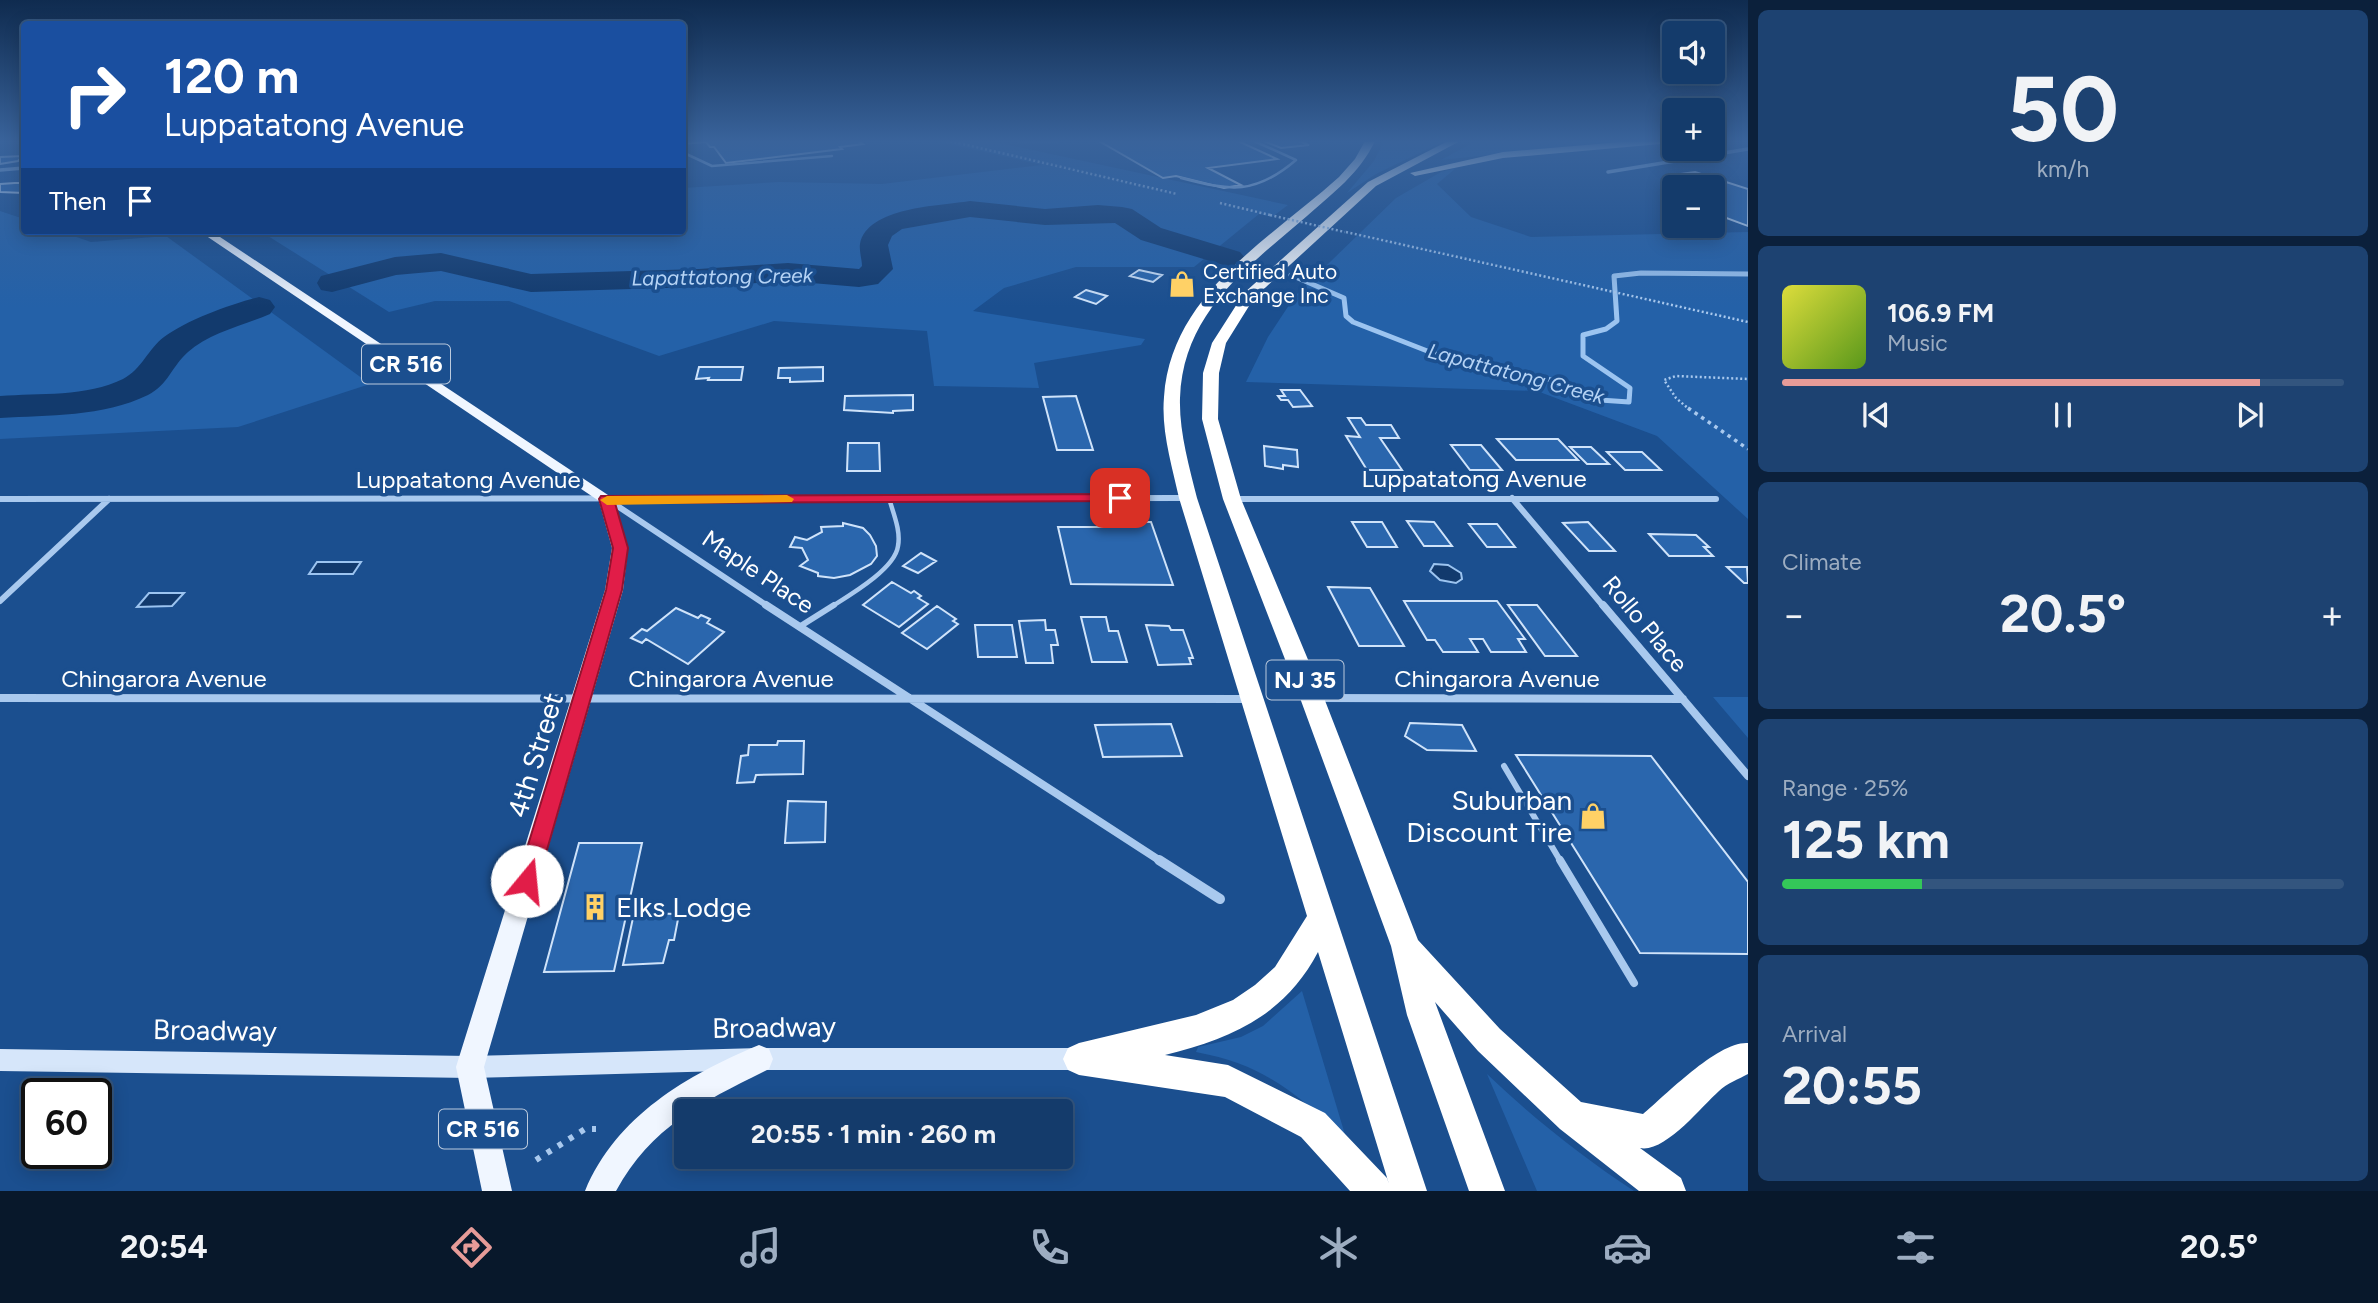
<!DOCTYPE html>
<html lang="en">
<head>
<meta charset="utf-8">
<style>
	body { margin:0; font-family:Figtree,sans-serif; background:#1d4271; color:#f1f3f6; height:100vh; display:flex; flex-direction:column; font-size:26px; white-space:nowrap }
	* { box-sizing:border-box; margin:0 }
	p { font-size:23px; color:#9dadc1 }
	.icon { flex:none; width:38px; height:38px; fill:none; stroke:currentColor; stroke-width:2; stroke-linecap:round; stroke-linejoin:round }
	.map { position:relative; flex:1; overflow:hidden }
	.drawer { display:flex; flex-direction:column; gap:10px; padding:10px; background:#0b203b; width:630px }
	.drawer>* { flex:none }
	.hud { position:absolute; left:21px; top:21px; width:665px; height:214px; border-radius:7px; box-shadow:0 4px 18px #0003,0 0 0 2px #33557e; background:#1a4fa0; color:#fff; overflow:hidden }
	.tools { position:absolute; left:1662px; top:21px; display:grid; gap:14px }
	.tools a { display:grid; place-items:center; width:63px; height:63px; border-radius:7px; background:#143b6b; box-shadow:0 4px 18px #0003,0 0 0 2px #33557e; font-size:35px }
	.speed { position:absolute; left:21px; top:1078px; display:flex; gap:14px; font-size:35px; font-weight:700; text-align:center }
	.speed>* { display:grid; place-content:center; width:91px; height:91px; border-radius:50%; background:#143b6b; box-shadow:0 4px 18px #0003,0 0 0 2px #33557e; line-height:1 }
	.speed .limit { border:4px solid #111; border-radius:10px; background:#fff; color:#111 }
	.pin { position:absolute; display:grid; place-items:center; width:60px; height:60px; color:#fff; margin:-30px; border-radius:14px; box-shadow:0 4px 10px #0006 }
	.me { position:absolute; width:77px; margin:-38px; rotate:17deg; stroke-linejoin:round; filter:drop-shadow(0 0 5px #0008) }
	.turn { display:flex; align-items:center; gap:24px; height:147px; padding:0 28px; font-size:32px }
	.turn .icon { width:91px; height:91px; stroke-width:2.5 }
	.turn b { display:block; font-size:49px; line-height:60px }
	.then { display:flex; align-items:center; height:66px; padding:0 28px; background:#0003; gap:14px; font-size:26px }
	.big { font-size:52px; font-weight:700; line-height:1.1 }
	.drawer .widget { flex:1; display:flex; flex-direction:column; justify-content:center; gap:10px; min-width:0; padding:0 24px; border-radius:10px; background:#1d4271 }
	.drawer .dial { align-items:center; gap:0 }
	.dial b { font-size:91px; line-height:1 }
	.song { display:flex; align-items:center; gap:21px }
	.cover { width:84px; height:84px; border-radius:10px; background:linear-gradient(135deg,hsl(60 70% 55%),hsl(90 70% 35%)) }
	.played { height:7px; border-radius:4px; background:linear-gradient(90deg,#e69b98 85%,#33557e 85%) }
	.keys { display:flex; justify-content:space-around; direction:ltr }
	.heat { display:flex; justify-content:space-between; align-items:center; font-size:38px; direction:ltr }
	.charge { height:10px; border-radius:5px; background:linear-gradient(90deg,#34c759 25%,#33557e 0) }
	.trip { position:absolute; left:674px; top:1099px; width:399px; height:70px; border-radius:7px; background:#143b6b; box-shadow:0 4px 18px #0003,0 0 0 2px #33557e; font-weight:700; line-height:70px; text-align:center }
	.tab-bar { display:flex; height:112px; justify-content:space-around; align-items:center; background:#08182b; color:#9dadc1 }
	.tab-bar .icon { width:49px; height:49px }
	.tab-bar .on { color:#e69b98 }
	.tab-bar b { font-size:32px; color:#f1f3f6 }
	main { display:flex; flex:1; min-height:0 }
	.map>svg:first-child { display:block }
	.green { fill:#2461a8 }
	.water { fill:#123a6d; stroke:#9cc4f0; stroke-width:2 }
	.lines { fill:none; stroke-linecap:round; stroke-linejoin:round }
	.stream { stroke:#9cc4f0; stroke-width:5 }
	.river { fill:#123a6d; fill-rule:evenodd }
	.building { fill:#2a66ad; stroke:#cfe3fa; stroke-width:2 }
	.path-far2 { stroke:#a9c9ee; stroke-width:2.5; stroke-dasharray:2 2.5; stroke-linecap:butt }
	.path-far1 { stroke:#a9c9ee; stroke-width:3.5; stroke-dasharray:3.5 4.5; stroke-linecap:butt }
	.path { stroke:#a9c9ee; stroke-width:6; stroke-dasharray:5 8; stroke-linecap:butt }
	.lane-far3 { stroke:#a9c9ee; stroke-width:2.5 }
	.lane-far2 { stroke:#a9c9ee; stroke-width:4.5 }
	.lane-far1 { stroke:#a9c9ee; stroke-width:6 }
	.lane { stroke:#a9c9ee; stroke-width:8 }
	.street-far3 { stroke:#a9c9ee; stroke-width:3.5 }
	.street-far2 { stroke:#a9c9ee; stroke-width:6 }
	.street-far1 { stroke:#a9c9ee; stroke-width:8 }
	.street { stroke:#a9c9ee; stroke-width:10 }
	.secondary { fill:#d6e6fa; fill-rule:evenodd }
	.primary { fill:#f0f6ff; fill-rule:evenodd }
	.highway { fill:#fff; fill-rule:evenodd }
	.path-bridge { stroke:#a9c9ee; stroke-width:2.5; stroke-dasharray:2 2.5; stroke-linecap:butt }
	.route { fill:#e11d48; stroke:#92132f; stroke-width:2 }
	.slow { fill:#f59e0b }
	.labels { text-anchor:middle; stroke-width:7; stroke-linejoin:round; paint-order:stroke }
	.far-poi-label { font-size:21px; fill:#fff; stroke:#1b4f8f; text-anchor:start }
	.far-water-label { font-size:21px; font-style:italic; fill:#b5d3f5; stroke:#1b4f8f }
	.shield { fill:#1b4f8f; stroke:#bbcadd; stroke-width:2 }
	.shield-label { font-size:23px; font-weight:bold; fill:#fff }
	.street-label { font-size:24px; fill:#fff; stroke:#1b4f8f }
	.near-street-label { font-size:28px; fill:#fff; stroke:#1b4f8f }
	.near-poi-label { font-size:28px; fill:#fff; stroke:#1b4f8f; text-anchor:end }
</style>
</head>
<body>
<main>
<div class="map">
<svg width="1748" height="1191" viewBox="0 0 1748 1191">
	<rect width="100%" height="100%" fill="#1b4f8f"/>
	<!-- green -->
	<path class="green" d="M936,141h54l298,64 -16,12 -13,-3 -65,53h-118l-72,21 -31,23 172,28 -4,6 -107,18 5,25 -105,-2 -7,-55 -153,-10 -115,35 -150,-55h-74l-46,11 -129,-81h422l1,-43 95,-6 104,2 160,-19z
		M1384,141h60l-68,33 -29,19 27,-32z
		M1476,141h144l-179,19z
		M1456,168l-19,16 34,33 60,20 217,-5v287l-91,-83 -120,-45 -291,-9 22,-45 27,-41 101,-98 45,-26z
		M0,211l24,8v12h35l32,11 75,-6 204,148 -132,43 -238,12z
		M1713,697h35v41z
		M1302,991l44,147c-52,-45 -80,-73 -150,-86l2,-5 43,-10 22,-11z
		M1487,1074c46,44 94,82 147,117h-97z"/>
	<!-- water -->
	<path class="water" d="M317,562h44l-8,12h-44z
		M1434,564l14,1 13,8 1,6 -6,4 -16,-3 -10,-9z
		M149,593h35l-12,13 -35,1z"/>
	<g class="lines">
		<!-- stream -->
		<path class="stream" d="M1291,275l53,23 2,18 7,6 82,32 42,13 74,13 49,20 29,2 1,-14 -47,-32v-21l23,-6 11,-8 -3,-45 27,-3 107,1"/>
		<!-- river -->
		<path class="river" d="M970,201l75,8 53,-4 24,2 10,2 29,19 79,24 5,6 -5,6 -10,3 -10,-3 -79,-24 -26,-17 -70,2 -75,-8 -68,12 -10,7 -4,9 5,24 -15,15 -19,3 -71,-6 -89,6 -168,5 -90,-21 -45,4 -64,17 -11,-2 -4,-7 4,-7 74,-19 46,-4 90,21 168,-5 89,-6 71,6 3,-3c0,-6 -3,-15 -2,-22 7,-37 79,-38 110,-43z
			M259,297l11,3 5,7 -5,7c-26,11 -61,19 -82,38 -16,14 -20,33 -40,43 -45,22 -100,20 -148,23v-22c39,-3 87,1 123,-17 19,-10 25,-30 41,-42 23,-17 67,-33 95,-40z"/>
	</g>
	<!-- building -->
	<path class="building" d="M682,141h184h-7l4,3 -23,3 2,2 -116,14 -12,-16h-4l-4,-5 -24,2z
		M1099,141h139l39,18 -69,9 33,17 -17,3 -48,-12 -13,2z
		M1264,141h35l10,4 -28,3z
		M22,156l-4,5 -18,3v-7z
		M1695,172l53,17v37l-35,-13v-26l-40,-12z
		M15,183h9v10l-24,-1v-8z
		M1139,270l23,5 -9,7 -23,-6z
		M1086,290l21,6 -11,8 -21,-7z
		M699,367h44l-2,13h-33l1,-2 -13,1z
		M823,367v14l-33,1v-4h-12l1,-10z
		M1281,390h19l12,16 -19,1 -5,-7h-7l-3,-4h7z
		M913,395v15l-20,1v2l-49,-3 1,-14z
		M1076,396l17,54h-36l-14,-53z
		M1348,418h13l5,7h25l8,13h-19l22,32h-35l-21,-34 14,1z
		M1497,439h61l20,21h-62z
		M848,443h31l1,28h-33z
		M1451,445h30l21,25h-32z
		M1264,446l33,4 1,17 -15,-2v4l-18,-3z
		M1570,447h21l18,17h-22z
		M1607,452h35l19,18h-36z
		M1407,521l27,1 18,24h-28z
		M1112,522h39l22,63 -102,-1 -13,-57h56z
		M1352,522h30l15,25h-30z
		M1588,522l27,29h-26l-26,-28z
		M843,523l20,5 7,7 6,11 1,10 -6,8 -21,11 -16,3 -16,-2v-3l-18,-7 8,-6 -6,-12 -12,-1 5,-10 12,3 15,-8 -1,-5 22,-1z
		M1469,524h28l18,23h-28z
		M1649,534l47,1 13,12h-5l9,9h-44z
		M921,553l15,8 -18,12 -15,-7z
		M1727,567h20l1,16h-4z
		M892,582l19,11 3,-2 7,5 -3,2 10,6 -29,23 -36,-22z
		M1328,587l42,1 34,58h-45z
		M1404,601h93l28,38h-7l8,13h-35l-8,-13h-13l8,13h-35l-8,-12h-8z
		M1508,605h29l40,51h-32z
		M937,606l19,13 -3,2 5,3 -31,25 -25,-16z
		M676,608l22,10 3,-3 9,4 -3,4 17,9 -36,32 -42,-25 -4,4 -11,-5 11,-9 5,2z
		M1081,617h25l3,14h9l9,31h-35z
		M1045,620l1,10h9l3,15h-7l2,18h-27l-7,-42z
		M975,625h37l5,32h-39z
		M1146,625l23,1 2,4h12l10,28h-4l2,6 -33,1z
		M1410,723l52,2 14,26 -49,-1 -22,-14z
		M1171,724l11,32 -79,1 -8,-32z
		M778,741h26l-1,33 -47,1 -2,7 -17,1 4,-27 7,-1 1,-10h28z
		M1516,755l135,1 97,126v72l-108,-1z
		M788,801l38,1 -1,40 -40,1z
		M579,843h63l-28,128 -70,1z
		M634,913l45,1 -5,26h-5l-6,23 -40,2z"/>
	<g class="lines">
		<!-- path-far2 -->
		<path class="path-far2" d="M950,141l227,53
			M1220,203l50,12
			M1346,232l402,90
			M1690,410l-14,-12 -12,-18 12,-4 72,3"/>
		<!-- path-far1 -->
		<path class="path-far1" d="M1688,408l60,41"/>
		<!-- path -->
		<path class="path" d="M536,1160l49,-31h11"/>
		<!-- lane-far3 -->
		<path class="lane-far3" d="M1018,141h40
			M682,152l30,14 120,-10
			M1181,178c50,13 74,17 115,-18l-42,-19"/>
		<!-- lane-far2 -->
		<path class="lane-far2" d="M831,607c19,-12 64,-38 67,-61 3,-16 -5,-33 -9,-48"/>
		<!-- lane-far1 -->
		<path class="lane-far1" d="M799,627l35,-22
			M1504,766l57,96"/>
		<!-- lane -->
		<path class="lane" d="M1560,860l74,123"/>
		<!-- street-far3 -->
		<path class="street-far3" d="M0,170l24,-2
			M1608,172l140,-23"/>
		<!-- street-far2 -->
		<path class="street-far2" d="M1512,498l92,109
			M0,499l1186,-1
			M1233,499h483
			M610,501l159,106
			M0,601l109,-102"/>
		<!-- street-far1 -->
		<path class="street-far1" d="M766,605l396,257
			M1603,605l145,171
			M0,698l1249,1
			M1316,698l367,1"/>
		<!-- street -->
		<path class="street" d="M1159,860l61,39"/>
		<!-- secondary -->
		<path class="secondary" d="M759,1048h320l8,3 3,8 -3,8 -8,3h-320l-289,8 -470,-7v-22l470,7z"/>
		<!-- primary -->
		<path class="primary" d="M199,231h12l403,268 14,49 -5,42 -139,477 28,124h-30l-26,-124 149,-477 7,-42 -13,-47z
			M759,1045l10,4 4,10 -4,10c-64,32 -117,56 -153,122h-31c31,-75 102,-116 174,-146z"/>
		<!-- highway -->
		<path class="highway" d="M1365,141h10c-15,32 -42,52 -68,75 -59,51 -124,96 -127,182 -1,33 9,68 17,100l230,693h-77l-49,-54 -76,-40 -146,-22 -11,-5 -5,-11 5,-11 11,-5 117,-28 37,-15 22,-15 20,-18 32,-51 -128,-418c-7,-32 -18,-67 -15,-101 7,-103 105,-157 175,-220l16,-18zM1318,952l71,232 -2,-6 -62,-65 -97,-48 -63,-10c66,-16 120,-40 153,-103z
			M1448,141h12l-84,45 -122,112 -28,45 -7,30 -1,46 23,80 83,199 94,242 82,89 81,73 62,12c23,-19 75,-73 105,-71v31c-9,5 -21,9 -29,17 -18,16 -54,62 -79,57l41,30 5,13h-47l-79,-62 -82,-78 -43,-49 70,189h-36l-62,-176 -16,-69 -91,-248 -77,-199 -21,-80 1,-46 9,-30 32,-50 124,-111z
			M1632,141h33l-5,3 -157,14 -88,18 -5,-3 93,-21z"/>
		<!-- path-bridge -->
		<path class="path-bridge" d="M1270,215l75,17"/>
	</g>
	<!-- sky -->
	<linearGradient id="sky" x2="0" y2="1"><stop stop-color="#0f2b4f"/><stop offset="0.46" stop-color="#39639b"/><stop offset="1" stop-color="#39639b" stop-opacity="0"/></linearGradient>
	<rect width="1748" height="307" fill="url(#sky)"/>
	<!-- route -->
	<path class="route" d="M1120,494l5,1v6l-510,2 13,45 -6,42 -84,291 -3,6 -8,3 -7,-3 -3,-6 89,-291 7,-42 -14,-49 2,-3z"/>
	<!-- slow -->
	<path class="slow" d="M787,495l7,4 -2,3 -185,3 -7,-5 7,-4z"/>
	<!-- icons -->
	<defs>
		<symbol id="shop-bare" viewBox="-9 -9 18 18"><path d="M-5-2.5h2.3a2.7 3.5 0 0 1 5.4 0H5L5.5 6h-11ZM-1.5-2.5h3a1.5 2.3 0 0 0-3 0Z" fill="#ffd166" stroke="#1b4f8f" stroke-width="2.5" paint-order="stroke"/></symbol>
		<symbol id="building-bare" viewBox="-9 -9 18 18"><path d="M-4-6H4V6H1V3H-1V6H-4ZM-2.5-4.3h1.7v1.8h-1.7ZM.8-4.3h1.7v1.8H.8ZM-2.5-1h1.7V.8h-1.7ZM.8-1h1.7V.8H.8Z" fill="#ffd166" stroke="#1b4f8f" stroke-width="2.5" paint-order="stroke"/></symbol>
	</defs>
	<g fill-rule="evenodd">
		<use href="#shop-bare" x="1163" y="265" width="38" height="38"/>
		<use href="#shop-bare" x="1574" y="797" width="38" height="38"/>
		<use href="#building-bare" x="576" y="888" width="38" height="38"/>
	</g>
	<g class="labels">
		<!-- far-poi labels -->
		<g class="far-poi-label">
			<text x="1203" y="279">Certified Auto<tspan x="1203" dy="24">Exchange Inc</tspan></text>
		</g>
		<!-- far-water labels -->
		<g class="far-water-label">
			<text transform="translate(722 277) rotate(-1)" y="7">Lapattatong Creek</text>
			<text transform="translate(1516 374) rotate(15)" y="7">Lapattatong Creek</text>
		</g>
		<!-- shield labels -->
		<g class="shield">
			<rect x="362" y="344.5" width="88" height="39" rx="5"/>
			<rect x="1266.5" y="660.5" width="77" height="39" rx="5"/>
			<rect x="439" y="1109.5" width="88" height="39" rx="5"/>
		</g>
		<g class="shield-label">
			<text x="406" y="372">CR 516</text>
			<text x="1305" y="688">NJ 35</text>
			<text x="483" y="1137">CR 516</text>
		</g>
		<!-- street labels -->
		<g class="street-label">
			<text x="1474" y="487">Luppatatong Avenue</text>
			<text x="468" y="488">Luppatatong Avenue</text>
			<text transform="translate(758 572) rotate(34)" y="8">Maple Place</text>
			<text transform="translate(1645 624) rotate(50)" y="8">Rollo Place</text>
			<text x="164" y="687">Chingarora Avenue</text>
			<text x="731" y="687">Chingarora Avenue</text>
			<text x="1497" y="687">Chingarora Avenue</text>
		</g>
		<!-- near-street labels -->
		<g class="near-street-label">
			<text transform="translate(535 755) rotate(-73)" y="10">4th Street</text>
			<text transform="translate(774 1027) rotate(-1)" y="10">Broadway</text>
			<text transform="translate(215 1030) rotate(1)" y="10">Broadway</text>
		</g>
		<!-- near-poi labels -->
		<g class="near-poi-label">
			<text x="1572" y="810">Suburban<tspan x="1572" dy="32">Discount Tire</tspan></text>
			<text x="616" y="917" text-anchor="start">Elks Lodge</text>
		</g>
	</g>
</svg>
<div class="tools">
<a><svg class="icon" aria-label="sound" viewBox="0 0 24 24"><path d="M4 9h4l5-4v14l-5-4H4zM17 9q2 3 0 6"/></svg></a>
<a>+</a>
<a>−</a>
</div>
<div class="speed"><div class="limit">60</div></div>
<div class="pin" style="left:1120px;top:498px;background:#d93025"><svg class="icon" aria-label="arrive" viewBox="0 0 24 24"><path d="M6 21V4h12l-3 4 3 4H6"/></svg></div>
<svg class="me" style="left:527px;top:881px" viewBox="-20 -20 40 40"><circle r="19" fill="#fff"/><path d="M0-13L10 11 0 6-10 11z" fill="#e11d48"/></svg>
<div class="trip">20:55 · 1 min · 260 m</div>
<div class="hud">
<div class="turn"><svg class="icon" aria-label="right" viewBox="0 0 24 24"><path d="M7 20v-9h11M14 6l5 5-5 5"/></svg><div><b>120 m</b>Luppatatong Avenue</div></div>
<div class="then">Then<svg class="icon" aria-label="arrive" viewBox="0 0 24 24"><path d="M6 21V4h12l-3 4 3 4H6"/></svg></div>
</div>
</div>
<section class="drawer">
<div class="widget dial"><b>50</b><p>km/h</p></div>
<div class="widget">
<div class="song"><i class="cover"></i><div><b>106.9 FM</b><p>Music</p></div></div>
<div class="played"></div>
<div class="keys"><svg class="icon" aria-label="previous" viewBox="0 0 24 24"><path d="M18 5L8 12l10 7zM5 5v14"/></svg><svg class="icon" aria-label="pause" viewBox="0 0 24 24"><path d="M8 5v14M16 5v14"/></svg><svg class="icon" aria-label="next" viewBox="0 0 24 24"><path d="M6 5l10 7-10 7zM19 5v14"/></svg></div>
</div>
<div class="widget"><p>Climate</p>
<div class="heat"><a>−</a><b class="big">20.5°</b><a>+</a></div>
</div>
<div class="widget"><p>Range · 25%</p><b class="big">125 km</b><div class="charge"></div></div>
<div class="widget"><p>Arrival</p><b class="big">20:55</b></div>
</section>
</main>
<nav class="tab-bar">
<b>20:54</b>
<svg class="icon on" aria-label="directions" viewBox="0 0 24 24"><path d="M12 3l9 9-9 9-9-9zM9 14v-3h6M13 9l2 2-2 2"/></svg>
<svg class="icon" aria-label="music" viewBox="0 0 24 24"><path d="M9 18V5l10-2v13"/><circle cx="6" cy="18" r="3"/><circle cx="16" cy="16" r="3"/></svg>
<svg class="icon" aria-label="phone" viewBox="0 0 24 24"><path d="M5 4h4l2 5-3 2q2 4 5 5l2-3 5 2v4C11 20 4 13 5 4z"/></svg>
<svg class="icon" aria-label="climate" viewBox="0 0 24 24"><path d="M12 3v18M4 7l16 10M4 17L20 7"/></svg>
<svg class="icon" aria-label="car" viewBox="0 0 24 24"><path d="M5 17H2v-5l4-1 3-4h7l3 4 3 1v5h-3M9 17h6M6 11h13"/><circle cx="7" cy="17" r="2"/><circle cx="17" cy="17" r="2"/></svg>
<svg class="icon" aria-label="filters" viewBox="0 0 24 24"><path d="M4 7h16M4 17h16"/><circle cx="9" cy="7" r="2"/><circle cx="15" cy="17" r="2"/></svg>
<b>20.5°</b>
</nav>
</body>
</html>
